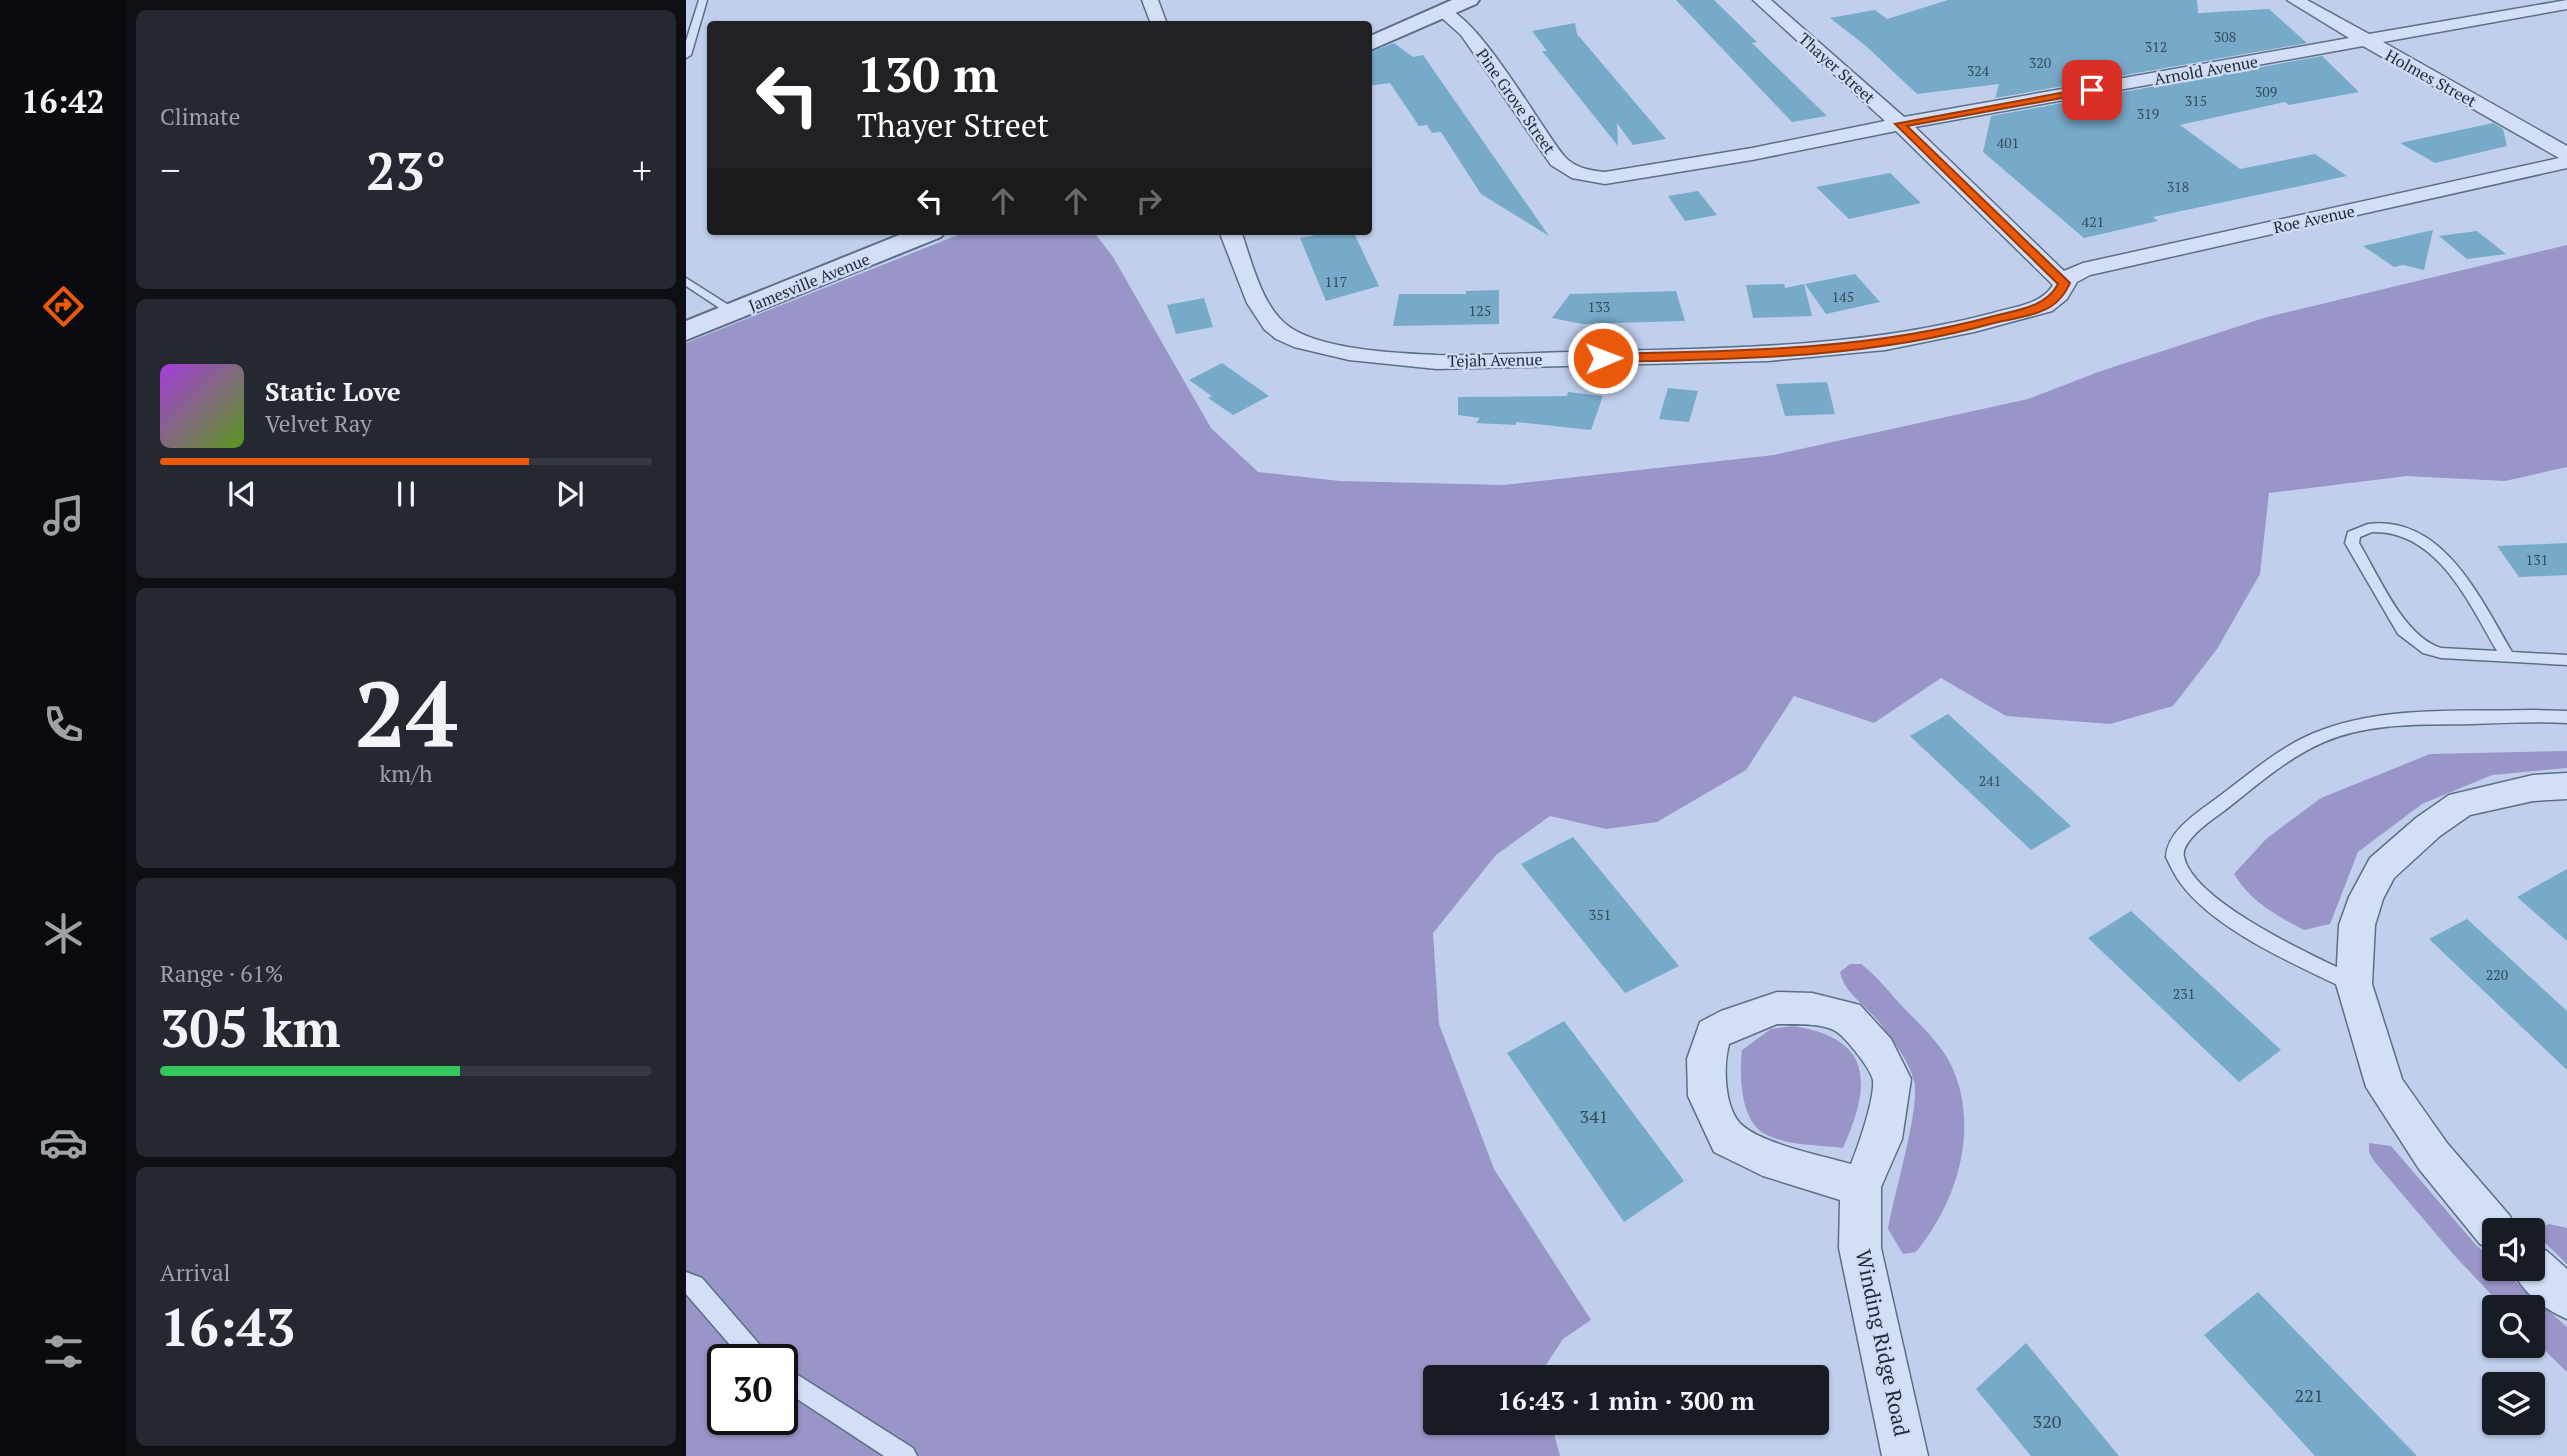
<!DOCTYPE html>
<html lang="en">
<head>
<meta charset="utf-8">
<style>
	body { margin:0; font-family:"PT Serif",serif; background:#242831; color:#f1f3f6; height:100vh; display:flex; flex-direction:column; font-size:26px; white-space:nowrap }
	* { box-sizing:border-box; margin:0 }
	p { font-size:23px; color:#9ea1a6 }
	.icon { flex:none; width:38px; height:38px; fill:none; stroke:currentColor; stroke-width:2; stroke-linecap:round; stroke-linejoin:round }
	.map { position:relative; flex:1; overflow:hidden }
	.panel { display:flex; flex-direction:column; gap:10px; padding:10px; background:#0d0f14; width:560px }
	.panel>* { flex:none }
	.guide { position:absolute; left:21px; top:21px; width:665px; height:214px; border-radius:7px; box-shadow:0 2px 5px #0004; background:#202124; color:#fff; overflow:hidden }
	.tools { position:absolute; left:1796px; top:1218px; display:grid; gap:14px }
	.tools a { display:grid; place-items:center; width:63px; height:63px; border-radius:7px; background:#171b24; box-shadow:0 2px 5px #0004; font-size:35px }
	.speed { position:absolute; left:21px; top:1344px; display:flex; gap:14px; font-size:35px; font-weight:700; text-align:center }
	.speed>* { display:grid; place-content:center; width:91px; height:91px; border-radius:50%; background:#171b24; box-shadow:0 2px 5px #0004; line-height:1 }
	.speed .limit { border:4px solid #111; border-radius:10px; background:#fff; color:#111 }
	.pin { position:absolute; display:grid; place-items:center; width:60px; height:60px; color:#fff; margin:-30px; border-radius:14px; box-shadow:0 4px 10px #0006 }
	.me { position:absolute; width:77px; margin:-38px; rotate:89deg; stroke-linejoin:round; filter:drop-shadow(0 0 5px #0008) }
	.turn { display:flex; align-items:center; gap:24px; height:147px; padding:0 35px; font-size:32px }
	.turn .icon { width:91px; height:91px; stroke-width:2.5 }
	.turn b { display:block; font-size:49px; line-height:60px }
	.lanes { display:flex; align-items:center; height:66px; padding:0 35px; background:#0003; justify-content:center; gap:35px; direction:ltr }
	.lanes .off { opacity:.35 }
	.big { font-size:52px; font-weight:600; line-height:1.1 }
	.panel .tile { flex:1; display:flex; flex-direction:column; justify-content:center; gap:10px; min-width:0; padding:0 24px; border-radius:10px; background:#242831 }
	.panel .dial { align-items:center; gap:0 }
	.dial b { font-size:91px; line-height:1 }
	.song { display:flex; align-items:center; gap:21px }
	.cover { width:84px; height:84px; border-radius:10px; background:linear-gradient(135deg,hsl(280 70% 55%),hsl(90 70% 35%)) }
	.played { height:7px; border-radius:4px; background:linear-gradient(90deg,#ea580c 75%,#363941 75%) }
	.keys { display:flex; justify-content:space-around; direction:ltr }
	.heat { display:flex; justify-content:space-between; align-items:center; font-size:38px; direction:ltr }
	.charge { height:10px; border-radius:5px; background:linear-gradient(90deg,#34c759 61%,#363941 0) }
	.trip { position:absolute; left:737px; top:1365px; width:406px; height:70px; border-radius:7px; background:#171b24; box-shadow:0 2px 5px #0004; font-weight:600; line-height:70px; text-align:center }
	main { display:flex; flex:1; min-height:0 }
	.tabs { display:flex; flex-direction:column; width:126px; justify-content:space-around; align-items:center; background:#090b0e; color:#9ea1a6 }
	.tabs .icon { width:49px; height:49px }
	.tabs .active { color:#ea580c }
	.tabs b { font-size:32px; color:#f1f3f6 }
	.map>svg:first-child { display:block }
	.green { fill:#9995c9; fill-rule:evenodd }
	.building { fill:#77aac9 }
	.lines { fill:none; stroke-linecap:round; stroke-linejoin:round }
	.service-casing { stroke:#596f84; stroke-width:3 }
	.minor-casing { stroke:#596f84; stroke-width:3 }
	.tertiary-casing { stroke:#596f84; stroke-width:4 }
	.service { fill:#d3dff7; fill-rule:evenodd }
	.minor { fill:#d3dff7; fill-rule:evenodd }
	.tertiary { fill:#d3dff7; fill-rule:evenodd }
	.route { fill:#ea580c; stroke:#983908; stroke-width:2 }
	.labels { text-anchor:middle; stroke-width:5; stroke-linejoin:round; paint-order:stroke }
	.number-label { font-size:14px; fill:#344a59 }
	.far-street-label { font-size:16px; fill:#1d2a34; stroke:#cfdbf4 }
	.near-number-label { font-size:18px; fill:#344a59 }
	.near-street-label { font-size:21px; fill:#1d2a34; stroke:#cfdbf4 }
</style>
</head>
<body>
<main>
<nav class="tabs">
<b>16:42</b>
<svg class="icon active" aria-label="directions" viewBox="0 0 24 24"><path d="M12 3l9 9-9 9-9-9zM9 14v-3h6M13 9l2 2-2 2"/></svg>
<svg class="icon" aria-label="music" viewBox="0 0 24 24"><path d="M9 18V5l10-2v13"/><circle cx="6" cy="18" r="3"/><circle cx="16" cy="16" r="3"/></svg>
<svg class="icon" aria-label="phone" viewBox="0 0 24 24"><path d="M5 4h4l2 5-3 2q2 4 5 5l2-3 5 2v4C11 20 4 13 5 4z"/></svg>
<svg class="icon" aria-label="climate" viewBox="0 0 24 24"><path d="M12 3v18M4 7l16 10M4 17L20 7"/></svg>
<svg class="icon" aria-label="car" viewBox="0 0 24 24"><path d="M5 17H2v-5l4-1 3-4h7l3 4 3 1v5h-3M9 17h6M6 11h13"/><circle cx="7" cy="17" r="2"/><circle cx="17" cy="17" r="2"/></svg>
<svg class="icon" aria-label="filters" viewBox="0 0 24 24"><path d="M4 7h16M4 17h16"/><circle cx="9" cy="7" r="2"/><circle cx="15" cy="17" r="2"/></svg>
</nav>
<section class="panel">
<div class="tile"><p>Climate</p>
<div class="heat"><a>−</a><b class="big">23°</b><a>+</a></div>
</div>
<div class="tile">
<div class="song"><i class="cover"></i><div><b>Static Love</b><p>Velvet Ray</p></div></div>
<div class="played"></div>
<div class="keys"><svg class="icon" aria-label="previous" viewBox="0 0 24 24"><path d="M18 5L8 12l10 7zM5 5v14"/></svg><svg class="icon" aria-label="pause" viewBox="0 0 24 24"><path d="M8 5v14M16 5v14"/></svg><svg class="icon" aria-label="next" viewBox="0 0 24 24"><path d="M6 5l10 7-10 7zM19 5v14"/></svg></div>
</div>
<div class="tile dial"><b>24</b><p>km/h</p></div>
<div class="tile"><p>Range · 61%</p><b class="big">305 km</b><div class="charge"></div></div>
<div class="tile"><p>Arrival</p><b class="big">16:43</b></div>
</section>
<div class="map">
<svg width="1881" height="1456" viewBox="0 0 1881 1456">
	<rect width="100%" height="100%" fill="#c0cfec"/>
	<!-- green -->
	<path class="green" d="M282,231h125l20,26 98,171 47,44 82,9 164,4 270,-30 254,-56 73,-28 166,-54 300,-72v222l-62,14 -98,-5 -138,17 -9,81 -43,75 -44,57 -63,18 -104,-8 -65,-38 -67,45 -80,-27 -48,74 -89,52 -51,7 -56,-13 -54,39 -63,78 6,91 55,145 97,151 -28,19 -25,38h-103v46h116l9,33h-874v-1113zM37,1360h59v59h-59z
		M1881,751v17l-75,7 -70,29 -64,48 -28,72 -26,6c-27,-14 -54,-29 -70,-56l32,-35 55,-41 109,-44z
		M1164,964h11c16,12 27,27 41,42 17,18 40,38 50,61 28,62 5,135 -36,185l-13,2 -15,-25c5,-32 33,-123 26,-148 -5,-20 -20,-39 -32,-55 -12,-18 -38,-32 -42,-54z
		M1107,1026c80,12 79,58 50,122 -25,-3 -53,-2 -76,-13 -27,-12 -28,-60 -25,-85l29,-21z
		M1683,1143l22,3 85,99 18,17v7h7l66,58v45l-35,-34v-31h-29l-49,-52 -80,-94 -5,-9z
		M1863,1224l18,4v36l-28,-27 2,-10z"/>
	<!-- building -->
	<path class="building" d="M990,0h38l43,42 -5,1 75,73 -35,6z
		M1262,0h249l1,13 71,-4 38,34 -312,55 4,-14 -82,10 -51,-48 -36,-28 45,-8 12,9z
		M889,23l2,11 89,105 -33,6 -16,-22 1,23 -76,-95h5l-15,-20z
		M708,43l19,14 10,-2 126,181 -68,-42 -40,-62 -9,1 -5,-8 -8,1 -29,-43 -22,3v-33z
		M1636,56l37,36 -70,13 -4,-3 -105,23 60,44 75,-15 32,22 -194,41 5,4 -74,17 -101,-86 8,-36z
		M1807,123l10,6 4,17 -72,17 -35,-20z
		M1204,173l31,30 -72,16 -33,-32z
		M1012,191l19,24 -32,6 -17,-25z
		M1747,230l-9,40 -21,-5 -9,2 -31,-21z
		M625,231h42l26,55 -53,15 -26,-63 13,-2z
		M1791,231l29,23 -39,5 -28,-23z
		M1169,274l25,28 -54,12 -21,-30z
		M1098,284l1,4 19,-4 8,32 -59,2 -7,-33z
		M813,290v34l-106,2 6,-32h67v-3z
		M990,291l9,30 -103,3 -30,-6 18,-24z
		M518,298l9,29 -37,7 -9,-29z
		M536,363l47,33 -36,19 -25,-17 4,-2 -23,-16z
		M1141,382l8,32 -50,2 -9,-32z
		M982,388l30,3 -9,31 -30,-3z
		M882,392l35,4 -12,34 -75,-8v3l-40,-2 4,-5 -22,-3v-18l109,-1z
		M1881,543v32l-48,2 -22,-31z
		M1262,714l123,112 -40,24 -121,-114z
		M887,837l106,129 -54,27 -104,-129z
		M1881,869v72l-50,-44z
		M1445,911l150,139 -42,32 -151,-144z
		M1781,919l100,92v59l-138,-131z
		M878,1021l120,160 -60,41 -117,-169z
		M1572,1292l159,164h-102l-111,-121z
		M1340,1343l93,113h-88l-55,-67z"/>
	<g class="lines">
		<defs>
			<path id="service" d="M13,0h8l-16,55 -5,3v-17z
				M0,278l52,33v4h-8l-44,-29z
				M1682,524c75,-9 112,74 144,128l55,3v10l-126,-7 -18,-5 -25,-19 -53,-91 3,-11zM1686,532c65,-2 97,71 125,119l-56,-3c-38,-12 -62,-72 -82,-105l1,-6z
				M1845,710l36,1v12c-32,-2 -64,0 -96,1 -48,1 -101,-2 -147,18 -37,16 -68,44 -100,69 -11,8 -44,30 -40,46 10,46 136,102 176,121l3,6 -3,6 -6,2 -6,-2c-52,-25 -136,-61 -169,-109 -5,-7 -9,-16 -13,-24 1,-26 32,-45 51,-59 31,-23 61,-50 97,-65 67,-28 146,-21 217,-23z
				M0,1272l16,6 64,74 3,8h-26l-57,-66z
				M96,1365l131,83 4,8h-33l-102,-67z"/>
			<path id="minor" d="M456,0h16l9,24h-16z
				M1067,0h18l133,117 445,-79 -62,-38h20l62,34 198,-34v9l-184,33 184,104v22l-477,107 -13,7 -10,17 -15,12 -78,21 -89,18 -117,11 -331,8 -88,-9 -55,-13 -18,-8 -12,-10 -17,-26 -28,-72h22c11,31 21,78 50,97 34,22 105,25 145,27 43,1 88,-2 132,-3 142,-4 286,-2 425,-39 20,-6 48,-8 60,-28l-157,-154 -144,29 -147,24 -33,-6 -21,-13 -90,-130 -27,-24 3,-4c34,-7 105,124 128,150 10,11 26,14 40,15l147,-24 133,-27zM1677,46l196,112 -476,105 -19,8 -149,-144z
				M1881,773v26l-34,2 -63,14 -30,21 -46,42 -11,21 -8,26 -3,59 30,95 45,64 63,73 6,14h-22v20l-14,-6 -61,-75 -53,-82 -30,-103 3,-59 10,-28 21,-39 46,-40 33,-23 84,-20z
				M1091,992l35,1 48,12 31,34 20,40 -9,60 -21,48v61l47,208h-46l-43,-208 1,-48 -77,-24 -49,-24 -26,-56 -1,-37 13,-37 21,-11zM1091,1024c17,1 45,-2 60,8 9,6 34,37 36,48 2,18 -15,67 -22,84 -28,-8 -87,-20 -108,-38 -19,-16 -20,-59 -14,-82z
				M1846,1245l15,6 20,18v50c-22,-9 -46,-28 -55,-50h20z"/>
			<path id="tertiary" d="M766,0h27l-3,4 -108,47v-14z
				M223,231h36l-4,6 -255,103v-19z"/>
		</defs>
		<!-- service casing -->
		<use href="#service" class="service-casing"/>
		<!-- minor casing -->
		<use href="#minor" class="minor-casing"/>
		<!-- tertiary casing -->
		<use href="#tertiary" class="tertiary-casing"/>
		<!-- service -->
		<use href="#service" class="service"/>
		<!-- minor -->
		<use href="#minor" class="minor"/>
		<!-- tertiary -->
		<use href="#tertiary" class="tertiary"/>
	</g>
	<!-- route -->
	<path class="route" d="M1406,87l3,1v4l-188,34 161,155 2,2c-5,10 -10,18 -20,24 -15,9 -39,12 -56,16 -128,36 -259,36 -391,39l-6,-4 6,-4c132,-3 263,-3 391,-38 24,-6 52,-9 64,-32l-163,-160z"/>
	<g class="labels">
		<!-- number labels -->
		<g class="number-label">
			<text x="1539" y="42">308</text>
			<text x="1470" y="52">312</text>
			<text x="1354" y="68">320</text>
			<text x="1292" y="76">324</text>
			<text x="1580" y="97">309</text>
			<text x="1510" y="106">315</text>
			<text x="1462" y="119">319</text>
			<text x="1322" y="148">401</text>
			<text x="1492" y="192">318</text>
			<text x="1407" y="227">421</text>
			<text x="650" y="287">117</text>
			<text x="1157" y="302">145</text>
			<text x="913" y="312">133</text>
			<text x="794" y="316">125</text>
			<text x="1851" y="565">131</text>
			<text x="1304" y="786">241</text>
			<text x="914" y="920">351</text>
			<text x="1811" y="980">220</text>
			<text x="1498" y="999">231</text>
		</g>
		<!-- far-street labels -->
		<g class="far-street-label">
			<text transform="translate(1151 68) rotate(42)" y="6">Thayer Street</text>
			<text transform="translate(1520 70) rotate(-10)" y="6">Arnold Avenue</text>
			<text transform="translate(1745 78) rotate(29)" y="6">Holmes Street</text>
			<text transform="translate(830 101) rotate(55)" y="6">Pine Grove Street</text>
			<text transform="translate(1628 219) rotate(-12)" y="6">Roe Avenue</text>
			<text transform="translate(123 282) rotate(-22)" y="6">Jamesville Avenue</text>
			<text transform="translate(809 360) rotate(-1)" y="6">Tejah Avenue</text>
		</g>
		<!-- near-number labels -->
		<g class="near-number-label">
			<text x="908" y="1123">341</text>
			<text x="1623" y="1402">221</text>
			<text x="1361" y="1428">320</text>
		</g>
		<!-- near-street labels -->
		<g class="near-street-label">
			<text transform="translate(1196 1343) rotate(78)" y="7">Winding Ridge Road</text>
		</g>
	</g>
</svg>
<div class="tools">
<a><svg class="icon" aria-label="sound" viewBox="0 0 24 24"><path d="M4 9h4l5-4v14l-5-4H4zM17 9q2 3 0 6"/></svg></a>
<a><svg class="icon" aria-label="search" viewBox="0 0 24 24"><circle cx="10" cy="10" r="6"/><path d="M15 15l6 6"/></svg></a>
<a><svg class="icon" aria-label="layers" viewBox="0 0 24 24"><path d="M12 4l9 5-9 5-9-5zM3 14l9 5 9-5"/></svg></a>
</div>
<div class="speed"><div class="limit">30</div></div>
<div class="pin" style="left:1406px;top:90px;background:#d93025"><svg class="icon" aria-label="arrive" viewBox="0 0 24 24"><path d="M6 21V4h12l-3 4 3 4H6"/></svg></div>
<svg class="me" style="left:917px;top:358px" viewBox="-20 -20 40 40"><circle r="17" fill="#ea580c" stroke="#fff" stroke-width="3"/><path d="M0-11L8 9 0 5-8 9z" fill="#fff"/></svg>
<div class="trip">16:43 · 1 min · 300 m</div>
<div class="guide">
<div class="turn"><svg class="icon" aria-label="left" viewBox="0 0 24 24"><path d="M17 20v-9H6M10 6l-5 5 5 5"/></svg><div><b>130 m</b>Thayer Street</div></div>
<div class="lanes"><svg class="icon" aria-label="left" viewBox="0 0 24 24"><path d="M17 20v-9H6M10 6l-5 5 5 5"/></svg><svg class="icon off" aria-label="ahead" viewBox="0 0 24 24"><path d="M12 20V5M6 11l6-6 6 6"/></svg><svg class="icon off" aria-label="ahead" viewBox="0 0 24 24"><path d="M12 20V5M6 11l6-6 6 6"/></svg><svg class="icon off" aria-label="right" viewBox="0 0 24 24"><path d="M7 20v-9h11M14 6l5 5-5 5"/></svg></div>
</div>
</div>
</main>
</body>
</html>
